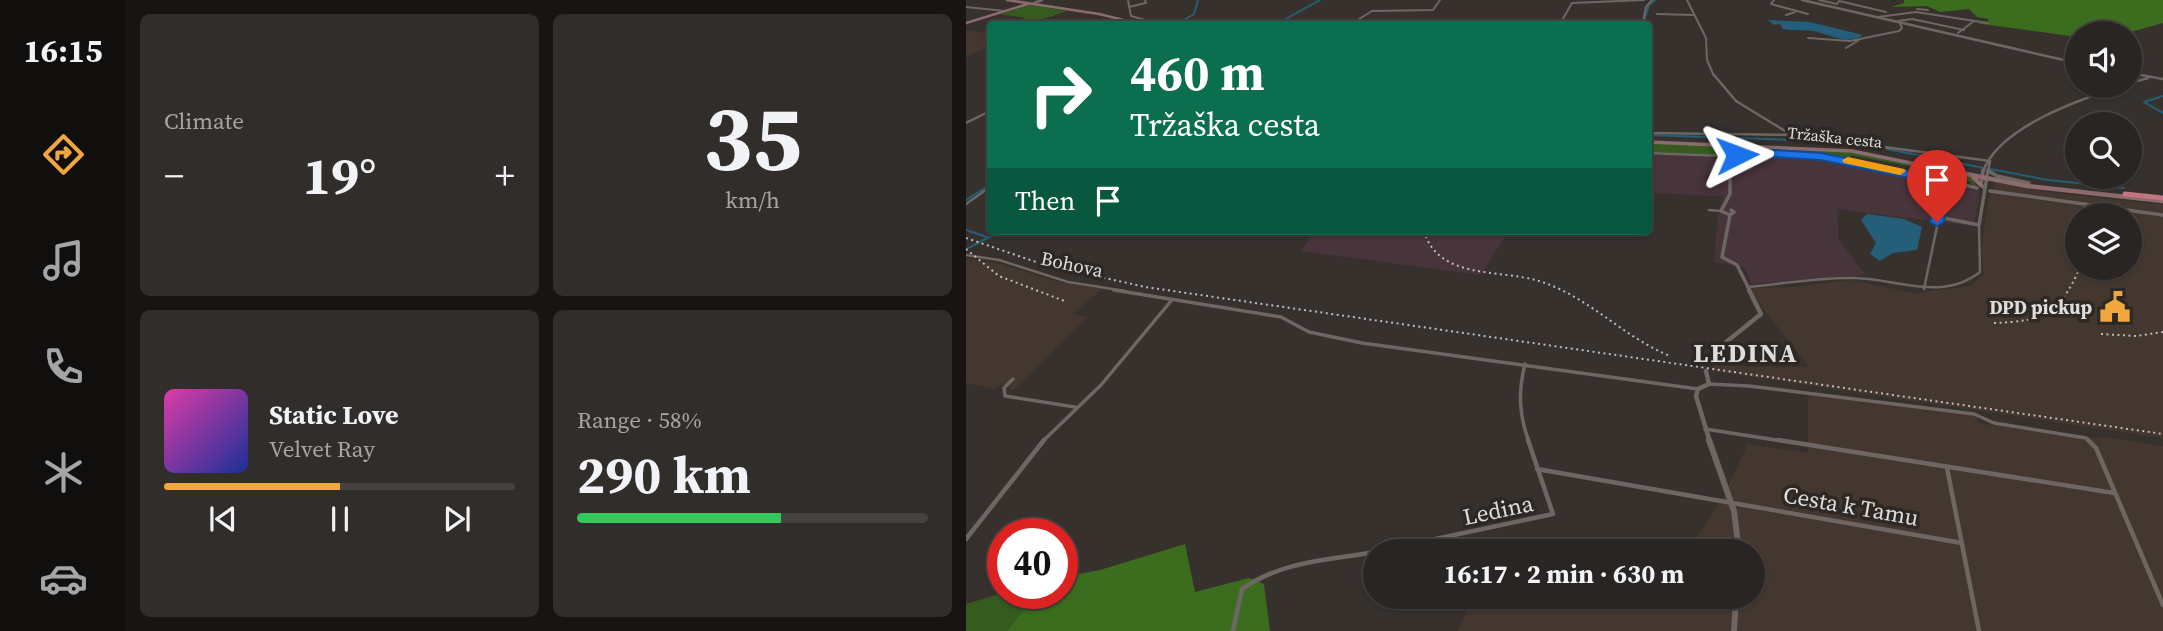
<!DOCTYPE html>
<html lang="en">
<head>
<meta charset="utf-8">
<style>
	body { margin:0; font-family:"Source Serif 4",serif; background:#312d2a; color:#f1f3f6; height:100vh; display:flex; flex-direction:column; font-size:26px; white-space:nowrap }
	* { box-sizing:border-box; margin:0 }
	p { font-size:23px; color:#a5a5a5 }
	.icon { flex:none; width:38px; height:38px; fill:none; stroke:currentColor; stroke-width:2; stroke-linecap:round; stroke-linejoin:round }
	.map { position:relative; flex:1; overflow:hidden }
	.details { display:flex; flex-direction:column; gap:14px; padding:14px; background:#171413; width:840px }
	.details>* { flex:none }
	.top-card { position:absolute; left:21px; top:21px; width:665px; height:214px; border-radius:7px; box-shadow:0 2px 5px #0004,0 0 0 2px #454240; background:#0b6e4f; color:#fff; overflow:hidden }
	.fabs { position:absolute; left:1099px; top:21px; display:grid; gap:14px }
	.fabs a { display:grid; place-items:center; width:77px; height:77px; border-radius:50%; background:#292522; box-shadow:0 2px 5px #0004,0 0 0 2px #454240; font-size:35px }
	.speed { position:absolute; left:21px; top:518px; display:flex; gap:14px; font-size:35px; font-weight:700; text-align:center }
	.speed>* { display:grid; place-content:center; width:91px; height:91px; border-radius:50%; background:#292522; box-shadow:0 2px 5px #0004,0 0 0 2px #454240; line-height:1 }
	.speed .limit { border:10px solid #d22; background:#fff; color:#111 }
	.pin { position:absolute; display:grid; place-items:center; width:60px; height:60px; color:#fff; margin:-72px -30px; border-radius:50% 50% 50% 0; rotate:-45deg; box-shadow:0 0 7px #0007 }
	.pin .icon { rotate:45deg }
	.me { position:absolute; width:77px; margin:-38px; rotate:87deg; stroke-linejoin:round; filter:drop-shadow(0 0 5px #0008) }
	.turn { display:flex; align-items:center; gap:24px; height:147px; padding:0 28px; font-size:32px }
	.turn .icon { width:91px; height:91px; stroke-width:2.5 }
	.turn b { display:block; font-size:49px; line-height:60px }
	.then { display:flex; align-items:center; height:66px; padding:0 28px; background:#0003; gap:14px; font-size:26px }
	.big { font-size:52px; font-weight:700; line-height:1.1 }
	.details .card { flex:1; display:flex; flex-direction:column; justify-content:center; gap:10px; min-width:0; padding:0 24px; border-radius:10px; background:#312d2a }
	.details .dial { align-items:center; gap:0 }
	.dial b { font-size:91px; line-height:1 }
	.song { display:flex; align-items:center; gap:21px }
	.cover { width:84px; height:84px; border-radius:10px; background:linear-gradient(135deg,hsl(320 70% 55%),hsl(230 70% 35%)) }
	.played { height:7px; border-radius:4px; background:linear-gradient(90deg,#efa73e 50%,#454240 50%) }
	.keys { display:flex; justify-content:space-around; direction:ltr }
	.heat { display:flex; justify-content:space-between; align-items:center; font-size:38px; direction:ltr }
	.charge { height:10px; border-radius:5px; background:linear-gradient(90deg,#34c759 58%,#454240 0) }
	.details .tiles { flex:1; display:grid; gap:14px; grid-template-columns:repeat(2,1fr) }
	.trip { position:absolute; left:397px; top:539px; width:402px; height:70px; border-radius:35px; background:#292522; box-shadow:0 2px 5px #0004,0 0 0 2px #454240; font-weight:700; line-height:70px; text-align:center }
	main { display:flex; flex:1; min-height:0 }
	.dock { display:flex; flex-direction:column; width:126px; justify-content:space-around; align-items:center; background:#100f0e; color:#a5a5a5 }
	.dock .icon { width:49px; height:49px }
	.dock .active { color:#efa73e }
	.dock b { font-size:32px; color:#f1f3f6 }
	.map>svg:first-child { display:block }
	.commercial { fill:#48343b }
	.built { fill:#433730; fill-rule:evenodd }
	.green { fill:#355c1e }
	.forest { fill:#3c6c1e }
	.water { fill:#255e78 }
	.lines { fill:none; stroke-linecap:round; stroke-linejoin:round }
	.stream { stroke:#255e78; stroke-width:2 }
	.minor-far3 { stroke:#6d6662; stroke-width:2 }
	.minor-far2 { stroke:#6d6662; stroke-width:2.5 }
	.minor-far1 { stroke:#6d6662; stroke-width:3.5 }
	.minor { stroke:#6d6662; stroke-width:4.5 }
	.tertiary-far3 { stroke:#6d6662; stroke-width:2.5 }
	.tertiary-far2 { stroke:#6d6662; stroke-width:3.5 }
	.tertiary-far1 { stroke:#6d6662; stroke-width:4.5 }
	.tertiary { stroke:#6d6662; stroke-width:6 }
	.secondary-far2 { stroke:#8c6b6e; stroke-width:2.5 }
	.secondary-far1 { stroke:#8c6b6e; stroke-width:3.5 }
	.secondary { stroke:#8c6b6e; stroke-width:4.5 }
	.trunk { stroke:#c17481; stroke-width:5 }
	.rail { stroke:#bfbbb9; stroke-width:2; stroke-dasharray:2 3.5; stroke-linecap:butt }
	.route { fill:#1a73e8; stroke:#114b97; stroke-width:2 }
	.slow { fill:#f59e0b }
	.labels { text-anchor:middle; stroke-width:7; stroke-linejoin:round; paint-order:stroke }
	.far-street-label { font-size:16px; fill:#e0dcda; stroke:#2d2824 }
	.street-label { font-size:19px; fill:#e0dcda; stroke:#2d2824 }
	.poi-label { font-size:19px; font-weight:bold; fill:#e0dcda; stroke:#2d2824; text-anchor:end }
	.near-street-label { font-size:23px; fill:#e0dcda; stroke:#2d2824 }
	.district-label { font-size:26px; font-weight:bold; letter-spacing:2px; fill:#e0dcda; stroke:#2d2824 }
</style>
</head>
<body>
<main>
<nav class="dock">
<b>16:15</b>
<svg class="icon active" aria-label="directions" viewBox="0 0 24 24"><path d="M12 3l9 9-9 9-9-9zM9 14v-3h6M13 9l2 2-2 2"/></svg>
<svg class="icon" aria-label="music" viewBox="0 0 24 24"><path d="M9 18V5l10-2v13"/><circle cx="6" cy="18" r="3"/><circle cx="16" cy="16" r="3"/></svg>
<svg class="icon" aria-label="phone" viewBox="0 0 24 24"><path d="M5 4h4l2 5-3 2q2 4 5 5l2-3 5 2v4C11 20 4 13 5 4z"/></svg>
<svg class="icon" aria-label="climate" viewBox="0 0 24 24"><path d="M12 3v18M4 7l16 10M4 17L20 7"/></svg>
<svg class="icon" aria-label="car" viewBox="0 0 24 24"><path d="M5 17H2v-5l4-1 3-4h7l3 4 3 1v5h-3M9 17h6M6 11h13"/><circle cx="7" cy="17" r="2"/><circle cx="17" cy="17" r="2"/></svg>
</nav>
<section class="details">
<div class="tiles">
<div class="card"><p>Climate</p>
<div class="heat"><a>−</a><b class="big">19°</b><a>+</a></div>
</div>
<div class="card dial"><b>35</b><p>km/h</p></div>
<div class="card">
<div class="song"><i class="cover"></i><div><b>Static Love</b><p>Velvet Ray</p></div></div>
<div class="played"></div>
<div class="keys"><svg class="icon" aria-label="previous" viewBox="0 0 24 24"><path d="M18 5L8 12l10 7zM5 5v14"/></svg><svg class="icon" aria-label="pause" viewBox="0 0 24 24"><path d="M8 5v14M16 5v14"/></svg><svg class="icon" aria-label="next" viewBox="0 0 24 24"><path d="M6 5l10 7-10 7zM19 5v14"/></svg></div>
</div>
<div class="card"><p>Range · 58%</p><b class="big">290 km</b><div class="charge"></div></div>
</div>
</section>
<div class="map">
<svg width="1197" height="631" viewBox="0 0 1197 631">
	<rect width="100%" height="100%" fill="#37312e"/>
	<!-- commercial -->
	<path class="commercial" d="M683,154l49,2 32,4 34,-5 61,3 155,33 -3,18 -4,17 -136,-17 2,31 27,35 -115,9 -6,-16 -31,-6 4,-47 5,-19 -74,-3z
		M350,231h192l-27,44 -180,-24z"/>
	<!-- built -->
	<path class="built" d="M0,30l24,4v12l-24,11z
		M1029,182l52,10 116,13v233l-450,-67v-8l33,4h63l-44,-56 -14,-21 2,-2 39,-1 58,-7 64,13 56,-7 14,-11 -3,-24 7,-50zM1111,215h53v53h-53z
		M0,259l35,5 61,19 40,6 -29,25 15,3 -75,73 -4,-1 3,-4h-12l-5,4 -29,-6z
		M842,395l169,21 1,7 103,15 23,-1 59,9v185h-705l14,-34h282v-46h-66l35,-54 25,-53 60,9z"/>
	<!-- green -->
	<path class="green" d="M64,5l37,6 -39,13 -16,-2 14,-4 -26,-4z
		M683,143l67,3 9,5 -7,4 -69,-3z
		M766,147l104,3 41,6 89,20 6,2 4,9 -12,-10 -113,-22 -2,4 -61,-7 -54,3 -5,-6z
		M37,593h34l-30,38h-41v-27z"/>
	<!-- forest -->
	<path class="forest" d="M938,0h259v23l-36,10h-50v4l-102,-14h12l2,-4 -12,-2 -8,-8 -29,3 -13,-6 -36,1 13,-4z
		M219,544l10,48 54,-14 15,6 6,47h-263l30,-38h25v-16l38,-7z"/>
	<!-- water -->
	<path class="water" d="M802,20l42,2 53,13c-16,11 -34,-1 -50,-4 -10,-1 -20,0 -30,-2l-3,-5 -6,1z
		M901,214l37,5 18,8 -5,23 -24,3 -13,8 -10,-7 6,-11 -15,-23z"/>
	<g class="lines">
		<!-- stream -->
		<path class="stream" d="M211,24l17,-10 4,-14
			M311,24l43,-24
			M677,24l6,-19 6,-5
			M1197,96l-19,6 19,11
			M682,135l178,6
			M921,149l97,19
			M1024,169l58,11 76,8
			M0,200l24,-15
			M0,230l21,7
			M0,249l35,-18"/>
		<!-- minor-far3 -->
		<path class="minor-far3" d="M162,0l3,16 29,8
			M721,0l19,38 1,22 7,16
			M808,0l-3,4 37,10
			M853,0l18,4 2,-3 47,11
			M0,7l39,4
			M163,7l17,-4 -1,-3
			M951,9l11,1
			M691,14l37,1
			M820,15l9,-3
			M912,17l38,-5 72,11
			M932,21l14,-2 52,11
			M677,22l3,-15 6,-7
			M385,24l21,-13 61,-1 7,-10
			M594,24l12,-21 72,-3
			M992,33l16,-12
			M842,38l42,3 49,-10 3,-3 -3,-7
			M880,48l13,-8"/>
		<!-- minor-far2 -->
		<path class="minor-far2" d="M748,75l22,26 54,33
			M0,123l24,-12
			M682,133l145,2 197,26
			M682,153l75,3
			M0,204l24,-17
			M743,210l12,1
			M0,255l33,5 69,22 57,9
			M781,287c36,-3 72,-10 108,-9 43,1 87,24 125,-6l-1,-47
			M958,289l15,-72"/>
		<!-- minor-far1 -->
		<path class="minor-far1" d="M148,290l167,27 28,15 53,11 336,46
			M559,364c-7,28 -6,51 4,78
			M47,379l-9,9 1,8 70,11
			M743,384l40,2 225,28 20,9 92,15 4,4
			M739,429l84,13
			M76,442l59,-57 70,-84"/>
		<!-- minor -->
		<path class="minor" d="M812,440l336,53
			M1122,440l8,8 67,157
			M981,468l32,163
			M571,469l425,74
			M0,539l78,-99
			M413,551l174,-37 -25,-74
			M267,631l9,-42c40,-28 87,-29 134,-37"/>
		<!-- tertiary-far3 -->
		<path class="tertiary-far3" d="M836,0l275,63
			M68,3l8,-3
			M1164,73l33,6
			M1164,83l18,-5
			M759,142l3,12
			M757,156c13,6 29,-2 43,-3 48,-1 94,8 140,19
			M762,159l2,13
			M1017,172c15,-45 98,-73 139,-86
			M1022,172l2,-11"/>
		<!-- tertiary-far2 -->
		<path class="tertiary-far2" d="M764,170v24l-9,17 9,4 4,-3 -3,-2
			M933,170l78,18
			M1017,170l-2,15 3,3
			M1023,171l8,5 32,7
			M979,182l-6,35 40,8 9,-55
			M1024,191l173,24
			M764,215l-8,42 15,8 13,26"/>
		<!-- tertiary-far1 -->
		<path class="tertiary-far1" d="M741,362l8,-11 46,-37 -12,-24
			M740,371l3,13 -11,5 -2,7 14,46"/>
		<!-- tertiary -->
		<path class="tertiary" d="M743,440l25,71 5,40
			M768,631l2,-34"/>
		<!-- secondary-far2 -->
		<path class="secondary-far2" d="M41,0l92,14 41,10
			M0,23l62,-19"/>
		<!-- secondary-far1 -->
		<path class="secondary-far1" d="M682,142l204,9 103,21"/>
		<!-- secondary -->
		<path class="secondary" d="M980,170l81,16 136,15
			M1007,177l8,8"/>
		<!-- trunk -->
		<path class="trunk" d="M1159,194l38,4"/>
		<!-- rail -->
		<path class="rail" d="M458,231c14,49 76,38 115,50 49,15 84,56 131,75
			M0,238l73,25 106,24 1018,147
			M0,249l33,27 68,26
			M1028,323c51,-2 64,-8 86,-55
			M1135,334l35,2 27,-4"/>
	</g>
	<!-- route -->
	<path class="route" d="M810,150l45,3 128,26 -5,43 -7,4 -7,-4 8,-38 -117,-24 -45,-3 -43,4 -7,-6 6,-3z"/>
	<!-- slow -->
	<path class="slow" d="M882,157l56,12 2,2 -6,4 -56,-12 -2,-3z"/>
	<!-- icons -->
	<defs>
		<symbol id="civic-bare" viewBox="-9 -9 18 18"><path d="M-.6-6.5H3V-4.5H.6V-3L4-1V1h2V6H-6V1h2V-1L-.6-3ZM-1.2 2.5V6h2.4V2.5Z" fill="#efa73e" stroke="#2d2824" stroke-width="2.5" paint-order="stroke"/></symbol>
	</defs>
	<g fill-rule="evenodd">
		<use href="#civic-bare" x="1127" y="285" width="44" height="44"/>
	</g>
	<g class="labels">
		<!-- far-street labels -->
		<g class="far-street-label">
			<text transform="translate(869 137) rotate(6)" y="6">Tržaška cesta</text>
		</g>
		<!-- street labels -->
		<g class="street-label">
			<text transform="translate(106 264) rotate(12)" y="7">Bohova</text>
		</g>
		<!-- poi labels -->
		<g class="poi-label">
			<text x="1126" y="314">DPD pickup</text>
		</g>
		<!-- near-street labels -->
		<g class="near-street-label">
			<text transform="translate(885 506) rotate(10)" y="8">Cesta k Tamu</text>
			<text transform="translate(532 510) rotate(-12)" y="8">Ledina</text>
		</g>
		<!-- district labels -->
		<g class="district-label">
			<text x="780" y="362">LEDINA</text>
		</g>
	</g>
</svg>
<div class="fabs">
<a><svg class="icon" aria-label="sound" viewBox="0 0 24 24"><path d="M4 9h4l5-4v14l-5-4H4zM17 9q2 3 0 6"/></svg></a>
<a><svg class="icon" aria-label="search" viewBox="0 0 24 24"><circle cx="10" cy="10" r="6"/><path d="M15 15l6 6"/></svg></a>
<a><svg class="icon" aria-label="layers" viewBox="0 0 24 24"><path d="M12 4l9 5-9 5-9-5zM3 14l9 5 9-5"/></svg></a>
</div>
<div class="speed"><div class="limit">40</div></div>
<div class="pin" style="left:971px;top:222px;background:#d93025"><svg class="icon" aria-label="arrive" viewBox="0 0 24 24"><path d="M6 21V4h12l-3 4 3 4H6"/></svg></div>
<svg class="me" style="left:771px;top:155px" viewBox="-20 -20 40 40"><path d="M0-17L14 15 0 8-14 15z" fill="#1a73e8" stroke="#fff" stroke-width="4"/></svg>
<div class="trip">16:17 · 2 min · 630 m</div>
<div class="top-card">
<div class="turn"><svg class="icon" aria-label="right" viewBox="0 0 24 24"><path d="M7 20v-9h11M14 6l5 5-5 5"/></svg><div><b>460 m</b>Tržaška cesta</div></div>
<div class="then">Then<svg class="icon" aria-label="arrive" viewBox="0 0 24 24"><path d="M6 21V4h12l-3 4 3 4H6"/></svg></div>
</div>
</div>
</main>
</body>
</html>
